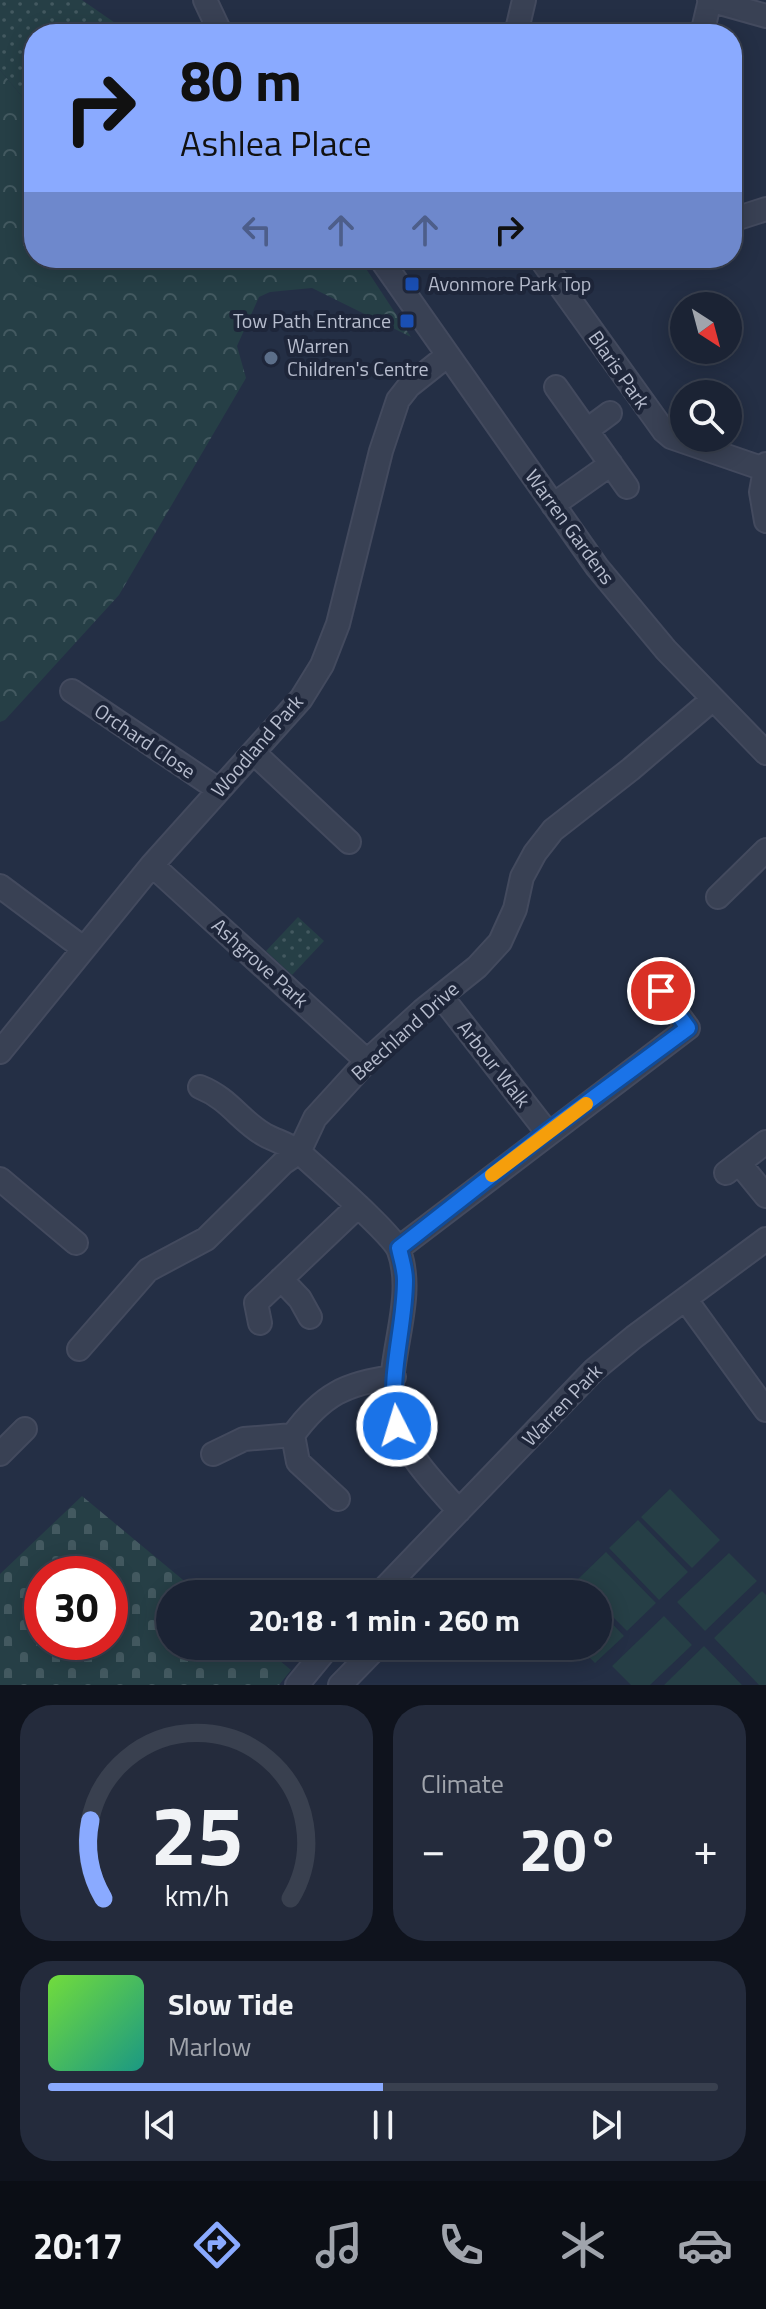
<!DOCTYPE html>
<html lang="en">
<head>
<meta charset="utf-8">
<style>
	body { margin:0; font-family:"Titillium Web",sans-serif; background:#242b3c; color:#f1f3f6; height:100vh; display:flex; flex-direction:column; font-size:30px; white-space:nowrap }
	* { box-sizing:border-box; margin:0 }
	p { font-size:26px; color:#a0a4ac }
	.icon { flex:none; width:44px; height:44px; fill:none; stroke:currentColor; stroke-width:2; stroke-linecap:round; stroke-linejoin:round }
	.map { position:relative; height:1685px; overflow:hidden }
	.side { display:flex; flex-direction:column; gap:20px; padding:20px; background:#0f131d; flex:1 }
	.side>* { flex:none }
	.guide { position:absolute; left:24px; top:24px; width:718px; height:244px; border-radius:32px; box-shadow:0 4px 20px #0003,0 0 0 2px #39404f; background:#8aaaff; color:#111; overflow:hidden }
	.needle { width:52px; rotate:144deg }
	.fabs { position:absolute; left:670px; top:292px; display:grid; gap:16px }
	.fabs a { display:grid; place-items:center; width:72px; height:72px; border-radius:50%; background:#1b2334; box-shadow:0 4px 20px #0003,0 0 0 2px #39404f; font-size:40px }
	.speed { position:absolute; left:24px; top:1556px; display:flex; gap:16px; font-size:40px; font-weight:700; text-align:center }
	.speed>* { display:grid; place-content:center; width:104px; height:104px; border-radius:50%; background:#1b2334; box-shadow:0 4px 20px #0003,0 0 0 2px #39404f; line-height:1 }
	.speed .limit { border:12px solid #d22; background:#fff; color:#111 }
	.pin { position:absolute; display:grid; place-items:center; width:68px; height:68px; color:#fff; margin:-34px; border:4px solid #fff; border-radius:50%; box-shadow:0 2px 8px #0007 }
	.me { position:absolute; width:88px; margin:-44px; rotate:355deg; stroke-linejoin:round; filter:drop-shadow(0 0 6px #0008) }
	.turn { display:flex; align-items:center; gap:28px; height:168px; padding:0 24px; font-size:36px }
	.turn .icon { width:104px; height:104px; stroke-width:2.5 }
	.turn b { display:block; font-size:56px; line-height:68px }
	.lanes { display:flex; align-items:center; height:76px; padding:0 24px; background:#0003; justify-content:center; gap:40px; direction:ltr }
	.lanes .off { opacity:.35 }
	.big { font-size:60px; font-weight:700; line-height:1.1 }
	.side .widget { flex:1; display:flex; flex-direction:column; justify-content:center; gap:12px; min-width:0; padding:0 28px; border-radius:32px; background:#242b3c }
	.side .dial { align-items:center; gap:0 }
	.dial svg { height:208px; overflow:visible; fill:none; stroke:#39404f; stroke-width:7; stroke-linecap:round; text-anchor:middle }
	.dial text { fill:#f1f3f6; stroke:none }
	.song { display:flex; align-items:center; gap:24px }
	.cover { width:96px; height:96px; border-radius:12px; background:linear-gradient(135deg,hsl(100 70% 55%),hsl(170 70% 35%)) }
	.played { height:8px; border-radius:4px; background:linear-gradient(90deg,#8aaaff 50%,#39404f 50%) }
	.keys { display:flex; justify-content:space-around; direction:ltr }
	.heat { display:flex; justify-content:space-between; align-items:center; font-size:44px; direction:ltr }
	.side .tiles { flex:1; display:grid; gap:20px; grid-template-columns:1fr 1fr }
	.widget:last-child { grid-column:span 2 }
	.trip { position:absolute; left:156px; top:1580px; width:456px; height:80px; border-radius:40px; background:#1b2334; box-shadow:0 4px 20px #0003,0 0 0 2px #39404f; font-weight:700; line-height:80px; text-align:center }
	.menu { display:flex; height:128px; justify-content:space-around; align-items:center; background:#0b0e15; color:#a0a4ac }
	.menu .icon { width:56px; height:56px }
	.menu .current { color:#8aaaff }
	.menu b { font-size:36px; color:#f1f3f6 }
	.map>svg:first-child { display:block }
	.grass { fill:url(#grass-dots) }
	.forest { fill:url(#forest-crowns) }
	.cemetery { fill:url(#cemetery-stones); fill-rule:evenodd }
	.garden { fill:#263f46 }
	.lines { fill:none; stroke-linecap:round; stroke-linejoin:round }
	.minor-casing { stroke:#434a5e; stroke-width:26 }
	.minor { stroke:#394154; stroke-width:22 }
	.route-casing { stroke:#114b97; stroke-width:20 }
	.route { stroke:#1a73e8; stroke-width:14 }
	.slow { stroke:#f59e0b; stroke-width:14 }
	.transit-dot { fill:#1a4fb4; stroke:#1e263a; stroke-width:3 }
	.service-dot { fill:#5c6f8a; stroke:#1e263a; stroke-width:3 }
	.labels { text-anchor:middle; stroke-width:8; stroke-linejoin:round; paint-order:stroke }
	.poi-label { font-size:20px; fill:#b7bdce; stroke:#1e263a; text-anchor:start }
	.street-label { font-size:20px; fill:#b7bdce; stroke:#1e263a }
</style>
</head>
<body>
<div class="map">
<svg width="766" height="1685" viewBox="0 0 766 1685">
	<defs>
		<pattern id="grass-dots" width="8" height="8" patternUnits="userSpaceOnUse" patternTransform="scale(2)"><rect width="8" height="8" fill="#263f46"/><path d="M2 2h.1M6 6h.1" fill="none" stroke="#435960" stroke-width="1.8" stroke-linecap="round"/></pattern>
		<pattern id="forest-crowns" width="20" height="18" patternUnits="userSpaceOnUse" patternTransform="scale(2)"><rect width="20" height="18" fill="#263f46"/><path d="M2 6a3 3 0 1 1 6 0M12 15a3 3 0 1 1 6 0" fill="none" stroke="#435960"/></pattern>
		<pattern id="cemetery-stones" width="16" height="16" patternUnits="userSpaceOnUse" patternTransform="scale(2)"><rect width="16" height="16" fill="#263f46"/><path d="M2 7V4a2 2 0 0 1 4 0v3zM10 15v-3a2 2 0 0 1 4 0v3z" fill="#435960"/></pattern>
	</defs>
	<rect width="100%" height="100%" fill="#242f45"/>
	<!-- grass -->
	<path class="grass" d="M0,0h82l49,34h-97v77l-34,-41z
		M298,917l26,24 -32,34 -26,-24z"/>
	<!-- forest -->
	<path class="forest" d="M0,70l34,41v147h325l52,79 -99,-49 -42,4 -11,5 -22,49 9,32 -127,217 -114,125 -5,2z"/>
	<!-- cemetery -->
	<path class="cemetery" d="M82,1496l118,98h-30v52h92l29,24 -12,15h-279v-111zM42,1574h68v68h-68z"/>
	<!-- garden -->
	<path class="garden" d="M670,1489l50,51 -28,28 -51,-51z
		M638,1520l50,52 -29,28 -50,-52z
		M606,1552l50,51 -29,28 -29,-29v-8h-7l-14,-14z
		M729,1553l28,28 -52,50 -28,-29z
		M762,1591l4,4v90h-7l-45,-47z
		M598,1609l26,27 -29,27 -17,-17h20z
		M664,1616l28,29 -42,40h-19l-19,-19z
		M704,1646l38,39h-78z"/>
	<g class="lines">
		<defs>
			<path id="minor" d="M205,0l16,34
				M709,0l57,16
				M516,34l8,-34
				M702,34l8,-34
				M732,220l34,-11
				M380,258l217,309 69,83 100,103
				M540,258l124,173 7,6 93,32
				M556,387l71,100
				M587,430l23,-17
				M766,464l-5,28 5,29
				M553,505l58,-41
				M72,691l147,99
				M254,753l95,89
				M152,865l215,196
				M0,886l83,62
				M718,897l48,-47
				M441,996l106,136
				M0,1052l152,-187 149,-166 21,-34 16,-41 43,-173 17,-51 11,-14 39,-31
				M200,1087c30,12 40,34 65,48 11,6 23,9 34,17 18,17 94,82 100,99 20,54 -22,125 -2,176 13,32 40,59 62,84
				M739,1163l27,33
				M726,1173l40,-31
				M0,1179l76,64
				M399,1248l289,-220 -27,-37
				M281,1279l19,20 10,18
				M686,1300l80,110
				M260,1323l-4,-20 101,-96
				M79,1349l69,-79 58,-31 77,-76 16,-11 16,-34 52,-57 55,-50 55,-44 23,-25 15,-33 7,-32 13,-24 18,-23 78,-61 82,-70
				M0,1454l25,-25
				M213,1454l31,-15 49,-4
				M338,1499l-40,-37 -5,-27c29,-40 53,-52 101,-58
				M379,1594l215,-224 40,-33 132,-98
				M297,1685l32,-39
				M340,1685l38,-39"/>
		</defs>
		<!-- minor casing -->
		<use href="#minor" class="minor-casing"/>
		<!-- minor -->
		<use href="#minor" class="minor"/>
	</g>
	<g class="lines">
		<defs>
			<path id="route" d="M397,1426c-10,-49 8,-97 8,-146 0,-11 -4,-22 -6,-32l148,-116 141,-104 -27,-37"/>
		</defs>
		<!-- route casing -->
		<use href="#route" class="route-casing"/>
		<!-- route -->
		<use href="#route" class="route"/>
		<!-- slow -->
		<path class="slow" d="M492,1175l94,-71"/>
	</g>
	<!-- markers -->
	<g class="transit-dot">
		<rect x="404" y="276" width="16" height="16" rx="4"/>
		<rect x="399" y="313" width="16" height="16" rx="4"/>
	</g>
	<circle class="service-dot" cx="271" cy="358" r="8"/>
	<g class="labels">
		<!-- poi labels -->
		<g class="poi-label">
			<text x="428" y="291">Avonmore Park Top</text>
			<text x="391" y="328" text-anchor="end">Tow Path Entrance</text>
			<text x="287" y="353">Warren<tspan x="287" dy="23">Children's Centre</tspan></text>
		</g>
		<!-- street labels -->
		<g class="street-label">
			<text transform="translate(619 370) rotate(55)" y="7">Blaris Park</text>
			<text transform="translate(570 527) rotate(54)" y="7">Warren Gardens</text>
			<text transform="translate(145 741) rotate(34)" y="7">Orchard Close</text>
			<text transform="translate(257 746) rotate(-49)" y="7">Woodland Park</text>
			<text transform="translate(260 963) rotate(42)" y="7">Ashgrove Park</text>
			<text transform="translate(405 1031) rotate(-42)" y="7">Beechland Drive</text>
			<text transform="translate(494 1064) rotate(52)" y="7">Arbour Walk</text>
			<text transform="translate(562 1405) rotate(-46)" y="7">Warren Park</text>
		</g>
	</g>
</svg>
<div class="fabs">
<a><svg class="needle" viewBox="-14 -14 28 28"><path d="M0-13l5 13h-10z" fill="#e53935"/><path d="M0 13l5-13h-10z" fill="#a0a4ac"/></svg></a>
<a><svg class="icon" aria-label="search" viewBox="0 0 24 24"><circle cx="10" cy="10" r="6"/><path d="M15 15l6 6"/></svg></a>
</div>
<div class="speed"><div class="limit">30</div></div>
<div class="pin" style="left:661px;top:991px;background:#d93025"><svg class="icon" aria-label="arrive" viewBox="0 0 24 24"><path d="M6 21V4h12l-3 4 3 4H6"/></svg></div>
<svg class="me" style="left:397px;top:1426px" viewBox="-20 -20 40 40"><circle r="17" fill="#1a73e8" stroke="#fff" stroke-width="3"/><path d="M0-11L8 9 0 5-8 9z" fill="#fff"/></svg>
<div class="trip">20:18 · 1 min · 260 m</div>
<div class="guide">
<div class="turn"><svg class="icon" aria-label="right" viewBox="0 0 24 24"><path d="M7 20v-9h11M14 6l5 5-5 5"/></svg><div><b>80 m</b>Ashlea Place</div></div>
<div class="lanes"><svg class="icon off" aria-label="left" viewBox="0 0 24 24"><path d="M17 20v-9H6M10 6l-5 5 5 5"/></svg><svg class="icon off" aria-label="ahead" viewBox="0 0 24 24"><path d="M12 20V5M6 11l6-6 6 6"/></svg><svg class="icon off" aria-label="ahead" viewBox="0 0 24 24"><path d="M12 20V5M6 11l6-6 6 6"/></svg><svg class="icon" aria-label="right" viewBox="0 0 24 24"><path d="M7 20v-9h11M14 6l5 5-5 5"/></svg></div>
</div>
</div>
<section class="side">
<div class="tiles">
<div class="widget dial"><svg viewBox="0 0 100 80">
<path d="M14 69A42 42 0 1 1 86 69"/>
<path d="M14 69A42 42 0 0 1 9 39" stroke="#8aaaff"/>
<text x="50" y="56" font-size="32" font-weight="700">25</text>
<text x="50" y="72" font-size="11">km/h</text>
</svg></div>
<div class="widget"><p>Climate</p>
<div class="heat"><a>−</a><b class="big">20°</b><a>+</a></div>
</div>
<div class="widget">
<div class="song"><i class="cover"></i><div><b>Slow Tide</b><p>Marlow</p></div></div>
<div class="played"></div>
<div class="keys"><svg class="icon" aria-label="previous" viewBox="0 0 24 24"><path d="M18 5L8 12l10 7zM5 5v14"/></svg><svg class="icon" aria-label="pause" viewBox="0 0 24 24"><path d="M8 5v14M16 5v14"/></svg><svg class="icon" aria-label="next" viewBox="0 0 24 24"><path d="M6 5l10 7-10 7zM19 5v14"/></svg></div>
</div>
</div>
</section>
<nav class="menu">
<b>20:17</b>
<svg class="icon current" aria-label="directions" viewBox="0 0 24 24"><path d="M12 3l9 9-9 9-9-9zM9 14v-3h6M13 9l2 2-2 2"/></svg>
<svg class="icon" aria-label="music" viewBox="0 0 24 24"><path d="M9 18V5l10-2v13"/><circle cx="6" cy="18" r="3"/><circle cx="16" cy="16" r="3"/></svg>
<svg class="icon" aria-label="phone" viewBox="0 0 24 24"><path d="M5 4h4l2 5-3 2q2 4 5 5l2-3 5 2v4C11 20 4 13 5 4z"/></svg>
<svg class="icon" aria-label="climate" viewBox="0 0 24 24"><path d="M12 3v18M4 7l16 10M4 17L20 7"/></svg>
<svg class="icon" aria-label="car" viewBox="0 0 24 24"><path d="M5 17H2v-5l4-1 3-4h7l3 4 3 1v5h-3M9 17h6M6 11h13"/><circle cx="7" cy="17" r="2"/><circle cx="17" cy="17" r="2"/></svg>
</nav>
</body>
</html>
